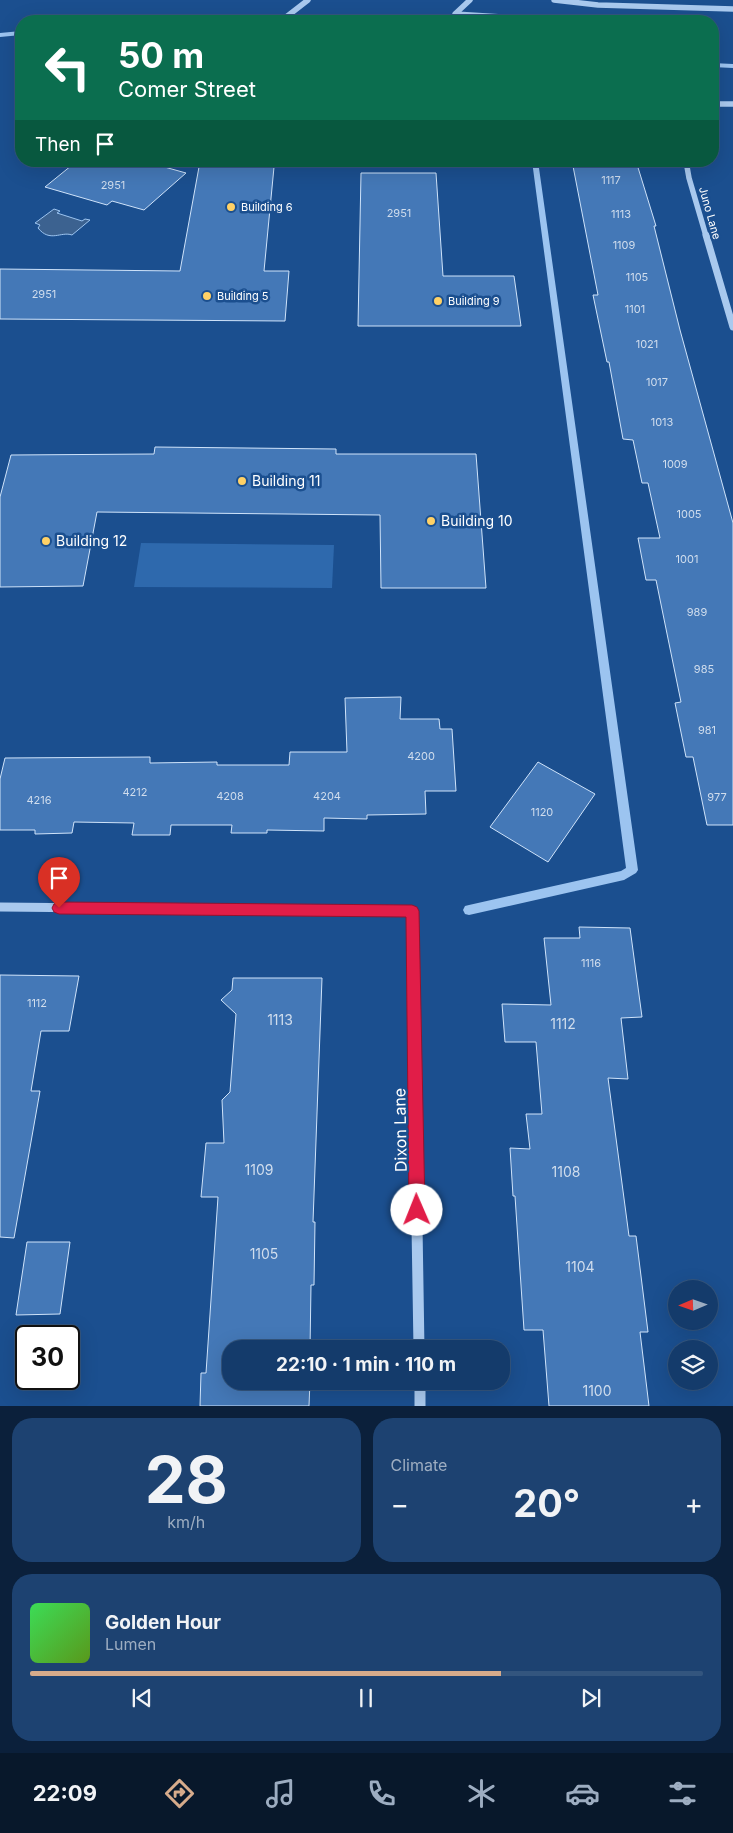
<!DOCTYPE html>
<html lang="en">
<head>
<meta charset="utf-8">
<style>
	body { margin:0; font-family:Inter,sans-serif; background:#1d4271; color:#f1f3f6; height:100vh; display:flex; flex-direction:column; font-size:19px; white-space:nowrap }
	* { box-sizing:border-box; margin:0 }
	p { font-size:16px; color:#9dadc1 }
	.icon { flex:none; width:28px; height:28px; fill:none; stroke:currentColor; stroke-width:2; stroke-linecap:round; stroke-linejoin:round }
	.map { position:relative; height:1406px; overflow:hidden }
	.side { display:flex; flex-direction:column; gap:12px; padding:12px; background:#0b203b; flex:1 }
	.side>* { flex:none }
	.hud { position:absolute; left:15px; top:15px; width:704px; height:152px; border-radius:20px; box-shadow:0 5px 20px #0002,0 0 0 1px #33557e; background:#0b6e4f; color:#fff; overflow:hidden }
	.needle { width:32px; rotate:268deg }
	.tools { position:absolute; left:668px; top:1280px; display:grid; gap:10px }
	.tools a { display:grid; place-items:center; width:50px; height:50px; border-radius:50%; background:#143b6b; box-shadow:0 5px 20px #0002,0 0 0 1px #33557e; font-size:25px }
	.speed { position:absolute; left:15px; top:1325px; display:flex; gap:10px; font-size:25px; font-weight:700; text-align:center }
	.speed>* { display:grid; place-content:center; width:65px; height:65px; border-radius:50%; background:#143b6b; box-shadow:0 5px 20px #0002,0 0 0 1px #33557e; line-height:1 }
	.speed .limit { border:2px solid #111; border-radius:8px; background:#fff; color:#111 }
	.pin { position:absolute; display:grid; place-items:center; width:42px; height:42px; color:#fff; margin:-51px -21px; border-radius:50% 50% 50% 0; rotate:-45deg; box-shadow:0 0 5px #0007 }
	.pin .icon { rotate:45deg }
	.me { position:absolute; width:55px; margin:-28px; rotate:359deg; stroke-linejoin:round; filter:drop-shadow(0 0 4px #0008) }
	.turn { display:flex; align-items:center; gap:18px; height:105px; padding:0 20px; font-size:22px }
	.turn .icon { width:65px; height:65px; stroke-width:2.5 }
	.turn b { display:block; font-size:35px; line-height:42px }
	.then { display:flex; align-items:center; height:48px; padding:0 20px; background:#0003; gap:10px; font-size:19px }
	.big { font-size:38px; font-weight:700; line-height:1.1 }
	.side .tile { flex:1; display:flex; flex-direction:column; justify-content:center; gap:8px; min-width:0; padding:0 18px; border-radius:20px; background:#1d4271 }
	.side .dial { align-items:center; gap:0 }
	.dial b { font-size:65px; line-height:1 }
	.song { display:flex; align-items:center; gap:15px }
	.cover { width:60px; height:60px; border-radius:8px; background:linear-gradient(135deg,hsl(130 70% 55%),hsl(90 70% 35%)) }
	.played { height:5px; border-radius:2px; background:linear-gradient(90deg,#d6ab8b 70%,#33557e 70%) }
	.keys { display:flex; justify-content:space-around; direction:ltr }
	.heat { display:flex; justify-content:space-between; align-items:center; font-size:28px; direction:ltr }
	.side .tiles { flex:1; display:grid; gap:12px; grid-template-columns:1fr 1fr }
	.tile:last-child { grid-column:span 2 }
	.trip { position:absolute; left:222px; top:1340px; width:288px; height:50px; border-radius:20px; background:#143b6b; box-shadow:0 5px 20px #0002,0 0 0 1px #33557e; font-weight:700; line-height:50px; text-align:center }
	.menu { display:flex; height:80px; justify-content:space-around; align-items:center; background:#08182b; color:#9dadc1 }
	.menu .icon { width:35px; height:35px }
	.menu .current { color:#d6ab8b }
	.menu b { font-size:22px; color:#f1f3f6 }
	.map>svg:first-child { display:block }
	.green { fill:#2e69ad }
	.water { fill:#3c6290; stroke:#9cc4f0 }
	.lines { fill:none; stroke-linecap:round; stroke-linejoin:round }
	.stream { fill:#9cc4f0; fill-rule:evenodd }
	.building { fill:#4478b7; stroke:#cfe3fa }
	.minor-far3 { stroke:#a9c9ee; stroke-width:5.5 }
	.minor-far2 { stroke:#a9c9ee; stroke-width:7 }
	.minor-far1 { stroke:#a9c9ee; stroke-width:9 }
	.minor { stroke:#a9c9ee; stroke-width:11 }
	.route { fill:#e11d48; stroke:#92132f }
	.poi-dot { fill:#ffd166; stroke:#1b4f8f; stroke-width:2 }
	.labels { text-anchor:middle; stroke-width:5; stroke-linejoin:round; paint-order:stroke }
	.number-label { font-size:11px; fill:#d0dded }
	.far-poi-label { font-size:11px; fill:#fff; stroke:#1b4f8f; text-anchor:start }
	.far-street-label { font-size:11px; fill:#fff; stroke:#1b4f8f }
	.poi-label { font-size:14px; fill:#fff; stroke:#1b4f8f; text-anchor:start }
	.near-number-label { font-size:14px; fill:#d0dded }
	.near-street-label { font-size:16px; fill:#fff; stroke:#1b4f8f }
</style>
</head>
<body>
<div class="map">
<svg width="733" height="1406" viewBox="0 0 733 1406">
	<rect width="100%" height="100%" fill="#1b4f8f"/>
	<!-- green -->
	<path class="green" d="M141,543l193,2 -2,43 -198,-1z"/>
	<!-- water -->
	<path class="water" d="M54,209l6,2 -3,2 25,8 3,-2 5,1 -18,15c-11,-4 -22,8 -34,-7l2,-3 -5,-2z"/>
	<g class="lines">
		<!-- stream -->
		<path class="stream" d="M21,31v4l-21,2v-4z
			M712,63l21,1v4l-21,-1z
			M532,161h6l100,709 -2,3 -12,7 -155,35 -4,-1 -2,-4 2,-4 4,-1 152,-34 5,-3z"/>
	</g>
	<!-- building -->
	<path class="building" d="M77,161h66l43,12 -42,37 -32,-9 -5,4 -62,-18z
		M572,161h64l20,65h-2l26,104 53,193v302h-26l-14,-68h-7l-11,-54 6,-1 -25,-122h-10l-8,-42h22l-12,-55h-6l-9,-43 -10,-1 -14,-77h-2l-14,-67h5z
		M199,167h75l-10,104h25l-4,50 -285,-2v-50l180,2z
		M361,173h75l7,103h71l7,50h-163z
		M155,447l181,2v5h140l10,134h-105l-1,-73 -283,-3 -14,74 -83,1v-90l11,-42 143,-1z
		M401,697l-1,22h39l1,10h12l4,62h-31l1,23 -59,1v4l-43,-1v13l-57,-1v3h-36l1,-8h-61l-1,10h-38l2,-12 -60,-1 -2,11 -37,1v-4h-35v-51l5,-21 145,-1v6l67,-1v3h72l1,-13h57l-2,-54z
		M538,762l57,32 -47,68 -58,-35z
		M579,927l51,1 12,89 -21,1 7,61 -20,-1 21,158h7l12,96h-8l9,74h-100l-6,-76h-19l-9,-134h-2l-3,-48 20,1 -4,-35h16l-6,-72h-31l-3,-38 49,1 -7,-67h36z
		M0,975l79,1 -10,55h-28l-10,60h9l-26,147 -14,-1z
		M233,978h89l-9,244h2l-1,63h-3l-1,64h-79v32h79l-1,25h-109l1,-33h5l12,-176h-17l5,-54h18l-2,-43 8,-8 6,-78 -15,-14 11,-10z
		M27,1242h43l-10,72 -44,1z"/>
	<g class="lines">
		<!-- minor-far3 -->
		<path class="minor-far3" d="M554,0l44,5 135,4
			M455,14l63,4 12,3
			M281,21l27,-21
			M454,21l1,-7 15,-14
			M712,104h21
			M686,161l3,17 17,58"/>
		<!-- minor-far2 -->
		<path class="minor-far2" d="M706,235l27,92"/>
		<!-- minor-far1 -->
		<path class="minor-far1" d="M0,907l412,4v7"/>
		<!-- minor -->
		<path class="minor" d="M412,917l7,432
			M420,1381v25"/>
	</g>
	<!-- route -->
	<path class="route" d="M59,902l353,3 5,2 2,4 6,299 -3,5 -5,2 -5,-2 -3,-5 -3,-293 -347,-3 -5,-2 -2,-4 2,-4z"/>
	<!-- markers -->
	<g class="poi-dot">
		<circle cx="231" cy="207" r="5"/>
		<circle cx="207" cy="296" r="5"/>
		<circle cx="438" cy="301" r="5"/>
		<circle cx="242" cy="481" r="5"/>
		<circle cx="431" cy="521" r="5"/>
		<circle cx="46" cy="541" r="5"/>
	</g>
	<g class="labels">
		<!-- number labels -->
		<g class="number-label">
			<text x="611" y="184">1117</text>
			<text x="113" y="189">2951</text>
			<text x="399" y="217">2951</text>
			<text x="621" y="218">1113</text>
			<text x="624" y="249">1109</text>
			<text x="637" y="281">1105</text>
			<text x="44" y="298">2951</text>
			<text x="635" y="313">1101</text>
			<text x="647" y="348">1021</text>
			<text x="657" y="386">1017</text>
			<text x="662" y="426">1013</text>
			<text x="675" y="468">1009</text>
			<text x="689" y="518">1005</text>
			<text x="687" y="563">1001</text>
			<text x="697" y="616">989</text>
			<text x="704" y="673">985</text>
			<text x="707" y="734">981</text>
			<text x="421" y="760">4200</text>
			<text x="135" y="796">4212</text>
			<text x="230" y="800">4208</text>
			<text x="327" y="800">4204</text>
			<text x="717" y="801">977</text>
			<text x="39" y="804">4216</text>
			<text x="542" y="816">1120</text>
			<text x="591" y="967">1116</text>
			<text x="37" y="1007">1112</text>
		</g>
		<!-- far-poi labels -->
		<g class="far-poi-label">
			<text x="241" y="211">Building 6</text>
			<text x="217" y="300">Building 5</text>
			<text x="448" y="305">Building 9</text>
		</g>
		<!-- far-street labels -->
		<g class="far-street-label">
			<text transform="translate(710 213) rotate(74)" y="4">Juno Lane</text>
		</g>
		<!-- poi labels -->
		<g class="poi-label">
			<text x="252" y="486">Building 11</text>
			<text x="441" y="526">Building 10</text>
			<text x="56" y="546">Building 12</text>
		</g>
		<!-- near-number labels -->
		<g class="near-number-label">
			<text x="280" y="1025">1113</text>
			<text x="563" y="1029">1112</text>
			<text x="259" y="1175">1109</text>
			<text x="566" y="1177">1108</text>
			<text x="264" y="1259">1105</text>
			<text x="580" y="1272">1104</text>
			<text x="597" y="1396">1100</text>
		</g>
		<!-- near-street labels -->
		<g class="near-street-label">
			<text transform="translate(400 1130) rotate(-91)" y="6">Dixon Lane</text>
		</g>
	</g>
</svg>
<div class="tools">
<a><svg class="needle" viewBox="-14 -14 28 28"><path d="M0-13l5 13h-10z" fill="#e53935"/><path d="M0 13l5-13h-10z" fill="#9dadc1"/></svg></a>
<a><svg class="icon" aria-label="layers" viewBox="0 0 24 24"><path d="M12 4l9 5-9 5-9-5zM3 14l9 5 9-5"/></svg></a>
</div>
<div class="speed"><div class="limit">30</div></div>
<div class="pin" style="left:59px;top:908px;background:#d93025"><svg class="icon" aria-label="arrive" viewBox="0 0 24 24"><path d="M6 21V4h12l-3 4 3 4H6"/></svg></div>
<svg class="me" style="left:417px;top:1210px" viewBox="-20 -20 40 40"><circle r="19" fill="#fff"/><path d="M0-13L10 11 0 6-10 11z" fill="#e11d48"/></svg>
<div class="trip">22:10 · 1 min · 110 m</div>
<div class="hud">
<div class="turn"><svg class="icon" aria-label="left" viewBox="0 0 24 24"><path d="M17 20v-9H6M10 6l-5 5 5 5"/></svg><div><b>50 m</b>Comer Street</div></div>
<div class="then">Then<svg class="icon" aria-label="arrive" viewBox="0 0 24 24"><path d="M6 21V4h12l-3 4 3 4H6"/></svg></div>
</div>
</div>
<section class="side">
<div class="tiles">
<div class="tile dial"><b>28</b><p>km/h</p></div>
<div class="tile"><p>Climate</p>
<div class="heat"><a>−</a><b class="big">20°</b><a>+</a></div>
</div>
<div class="tile">
<div class="song"><i class="cover"></i><div><b>Golden Hour</b><p>Lumen</p></div></div>
<div class="played"></div>
<div class="keys"><svg class="icon" aria-label="previous" viewBox="0 0 24 24"><path d="M18 5L8 12l10 7zM5 5v14"/></svg><svg class="icon" aria-label="pause" viewBox="0 0 24 24"><path d="M8 5v14M16 5v14"/></svg><svg class="icon" aria-label="next" viewBox="0 0 24 24"><path d="M6 5l10 7-10 7zM19 5v14"/></svg></div>
</div>
</div>
</section>
<nav class="menu">
<b>22:09</b>
<svg class="icon current" aria-label="directions" viewBox="0 0 24 24"><path d="M12 3l9 9-9 9-9-9zM9 14v-3h6M13 9l2 2-2 2"/></svg>
<svg class="icon" aria-label="music" viewBox="0 0 24 24"><path d="M9 18V5l10-2v13"/><circle cx="6" cy="18" r="3"/><circle cx="16" cy="16" r="3"/></svg>
<svg class="icon" aria-label="phone" viewBox="0 0 24 24"><path d="M5 4h4l2 5-3 2q2 4 5 5l2-3 5 2v4C11 20 4 13 5 4z"/></svg>
<svg class="icon" aria-label="climate" viewBox="0 0 24 24"><path d="M12 3v18M4 7l16 10M4 17L20 7"/></svg>
<svg class="icon" aria-label="car" viewBox="0 0 24 24"><path d="M5 17H2v-5l4-1 3-4h7l3 4 3 1v5h-3M9 17h6M6 11h13"/><circle cx="7" cy="17" r="2"/><circle cx="17" cy="17" r="2"/></svg>
<svg class="icon" aria-label="filters" viewBox="0 0 24 24"><path d="M4 7h16M4 17h16"/><circle cx="9" cy="7" r="2"/><circle cx="15" cy="17" r="2"/></svg>
</nav>
</body>
</html>
